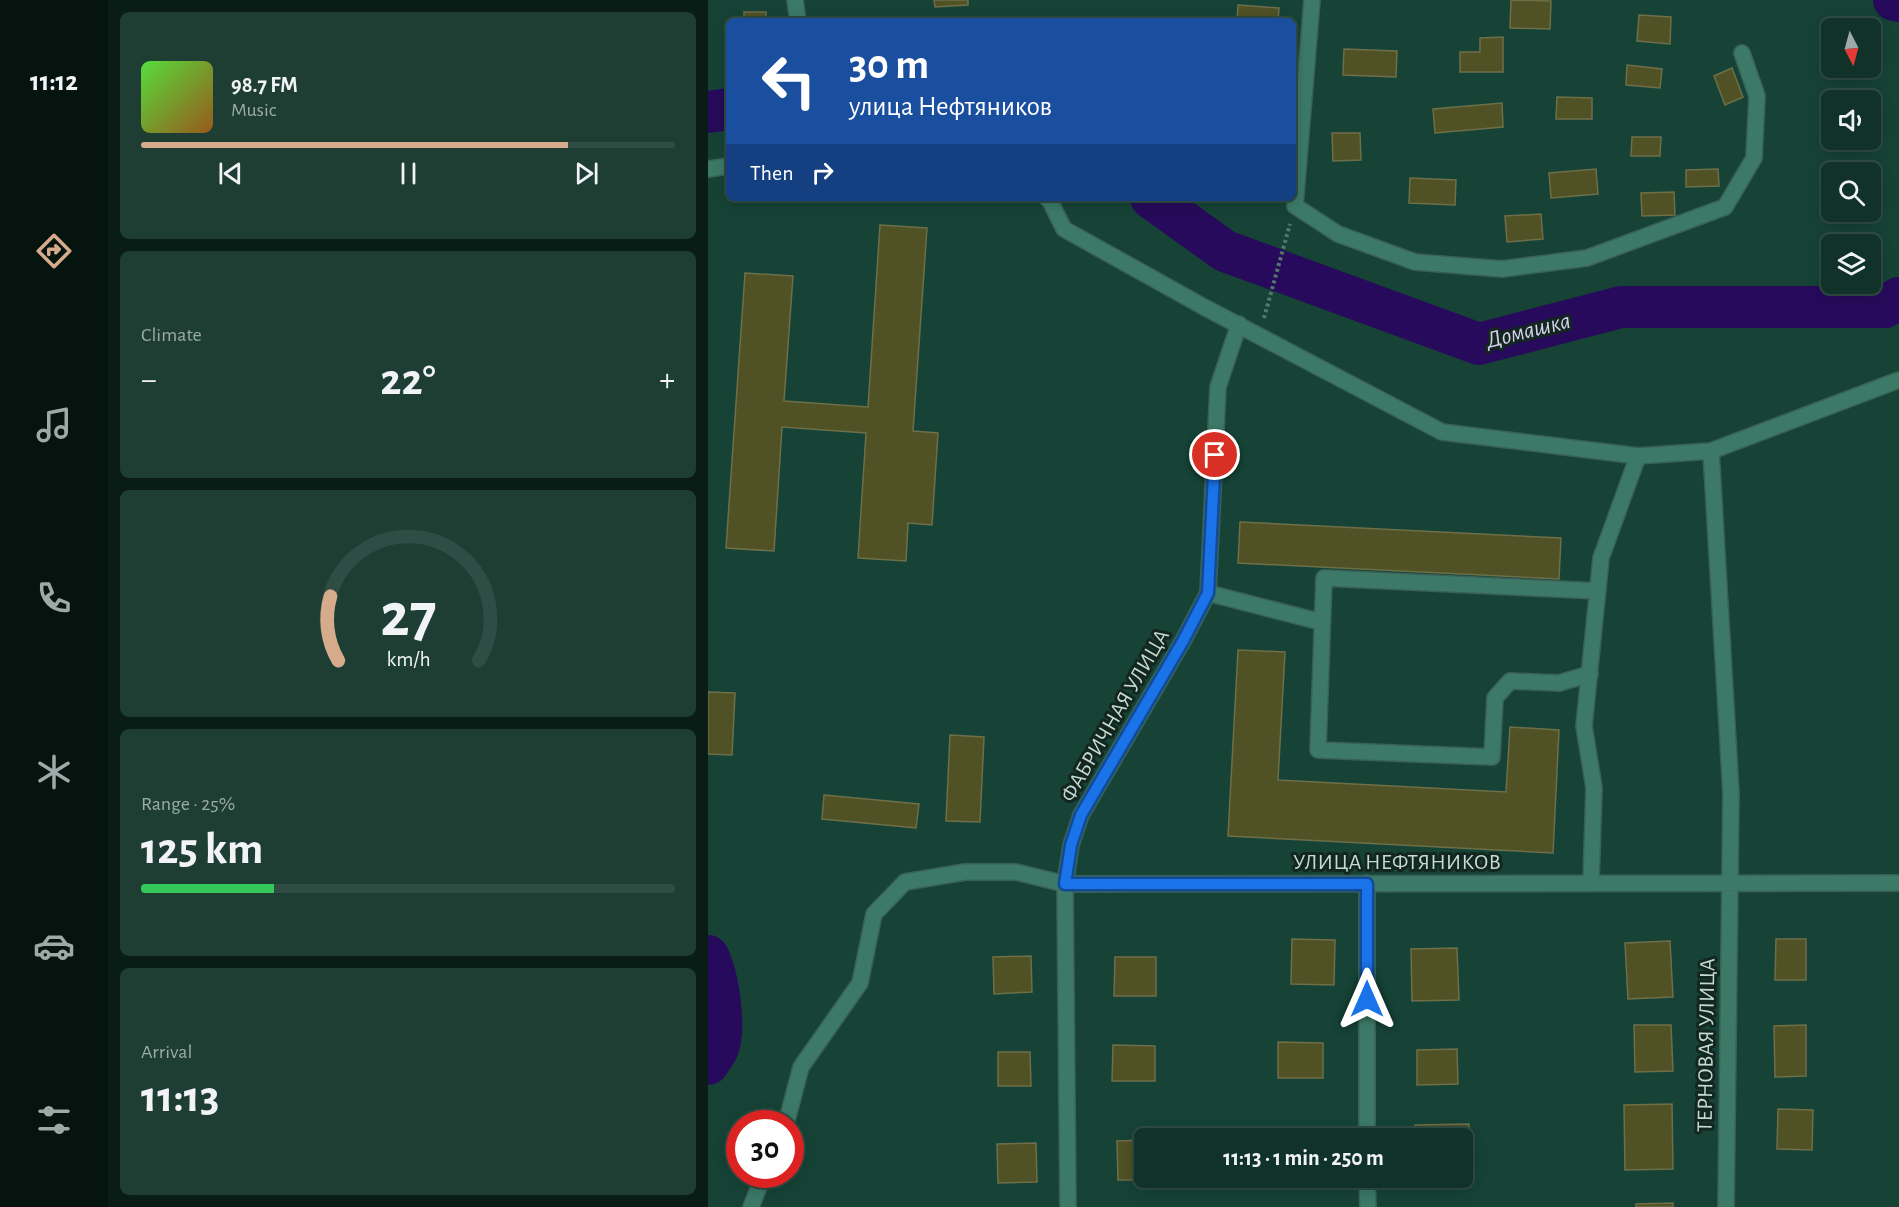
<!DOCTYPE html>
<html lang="en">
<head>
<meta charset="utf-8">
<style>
	body { margin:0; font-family:"Alegreya Sans",sans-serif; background:#1e3e34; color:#f1f3f6; height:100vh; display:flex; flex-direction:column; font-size:22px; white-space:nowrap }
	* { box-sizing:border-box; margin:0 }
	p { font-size:20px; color:#9caaa8 }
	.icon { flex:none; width:33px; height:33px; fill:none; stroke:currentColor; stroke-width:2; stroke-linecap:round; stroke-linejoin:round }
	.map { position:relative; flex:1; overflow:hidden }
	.details { display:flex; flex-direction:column; gap:12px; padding:12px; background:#091c16; width:600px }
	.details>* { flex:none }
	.banner { position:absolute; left:18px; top:18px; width:570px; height:183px; border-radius:9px; box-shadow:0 3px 15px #0003,0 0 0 2px #304d45; background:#1a4fa0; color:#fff; overflow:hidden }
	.needle { width:39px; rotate:174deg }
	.buttons { position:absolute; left:1113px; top:18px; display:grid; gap:12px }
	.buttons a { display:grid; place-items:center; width:60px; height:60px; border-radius:9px; background:#103228; box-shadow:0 3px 15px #0003,0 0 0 2px #304d45; font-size:30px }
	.speed { position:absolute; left:18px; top:1110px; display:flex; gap:12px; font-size:30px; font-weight:700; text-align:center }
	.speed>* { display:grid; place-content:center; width:78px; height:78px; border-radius:50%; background:#103228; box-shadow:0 3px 15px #0003,0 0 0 2px #304d45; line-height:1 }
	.speed .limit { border:9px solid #d22; background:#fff; color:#111 }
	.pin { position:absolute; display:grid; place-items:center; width:51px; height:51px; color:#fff; margin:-26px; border:3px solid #fff; border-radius:50%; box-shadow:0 2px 6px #0007 }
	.me { position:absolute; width:66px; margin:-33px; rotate:0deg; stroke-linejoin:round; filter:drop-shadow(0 0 4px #0008) }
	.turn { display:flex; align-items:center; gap:21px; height:126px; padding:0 24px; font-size:27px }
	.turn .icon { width:78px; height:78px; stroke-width:2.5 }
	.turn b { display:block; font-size:42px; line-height:51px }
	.then { display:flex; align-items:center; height:57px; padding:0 24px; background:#0003; gap:12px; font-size:22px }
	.big { font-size:45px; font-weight:700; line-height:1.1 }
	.details .card { flex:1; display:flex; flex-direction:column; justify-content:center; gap:9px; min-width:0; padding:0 21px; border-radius:9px; background:#1e3e34 }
	.details .dial { align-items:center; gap:0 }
	.dial svg { height:156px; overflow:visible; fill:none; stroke:#304d45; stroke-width:7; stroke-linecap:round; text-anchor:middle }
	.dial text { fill:#f1f3f6; stroke:none }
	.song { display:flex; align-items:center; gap:18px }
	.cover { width:72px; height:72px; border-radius:9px; background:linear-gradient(135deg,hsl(110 70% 55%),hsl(30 70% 35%)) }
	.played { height:6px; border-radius:3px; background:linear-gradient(90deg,#d6ab8b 80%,#304d45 80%) }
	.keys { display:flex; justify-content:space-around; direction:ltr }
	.heat { display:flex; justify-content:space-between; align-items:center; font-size:33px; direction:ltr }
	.charge { height:9px; border-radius:4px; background:linear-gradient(90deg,#34c759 25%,#304d45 0) }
	.trip { position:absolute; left:426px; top:1128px; width:339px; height:60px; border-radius:9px; background:#103228; box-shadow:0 3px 15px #0003,0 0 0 2px #304d45; font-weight:700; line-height:60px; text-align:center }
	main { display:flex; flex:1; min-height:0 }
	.tabs { display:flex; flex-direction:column; width:108px; justify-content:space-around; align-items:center; background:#061410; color:#9caaa8 }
	.tabs .icon { width:42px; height:42px }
	.tabs .active { color:#d6ab8b }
	.tabs b { font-size:27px; color:#f1f3f6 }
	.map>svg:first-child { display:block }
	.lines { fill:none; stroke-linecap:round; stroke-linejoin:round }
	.river { stroke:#270a5b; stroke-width:42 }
	.building { fill:#505125; stroke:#6d6f49; stroke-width:1.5 }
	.minor-casing { stroke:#396155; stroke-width:18 }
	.path { stroke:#53796d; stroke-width:4; stroke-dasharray:3 3; stroke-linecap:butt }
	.minor { stroke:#3c7a67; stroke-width:15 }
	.route-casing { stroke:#114b97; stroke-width:15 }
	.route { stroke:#1a73e8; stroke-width:10 }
	.labels { text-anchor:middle; stroke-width:6; stroke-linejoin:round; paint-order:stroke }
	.street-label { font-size:22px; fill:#c3dbd2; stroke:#13261f }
	.water-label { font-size:24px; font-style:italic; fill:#d6d3ef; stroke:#13261f }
</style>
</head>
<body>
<main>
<nav class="tabs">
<b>11:12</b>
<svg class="icon active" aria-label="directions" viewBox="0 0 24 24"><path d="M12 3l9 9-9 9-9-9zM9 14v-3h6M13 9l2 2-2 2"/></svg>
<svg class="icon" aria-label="music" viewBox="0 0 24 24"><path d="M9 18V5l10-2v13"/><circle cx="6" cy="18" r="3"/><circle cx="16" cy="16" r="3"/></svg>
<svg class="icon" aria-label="phone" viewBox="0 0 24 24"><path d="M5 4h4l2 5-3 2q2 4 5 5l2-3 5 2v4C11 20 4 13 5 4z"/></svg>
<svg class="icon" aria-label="climate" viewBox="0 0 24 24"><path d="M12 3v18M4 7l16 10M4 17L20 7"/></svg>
<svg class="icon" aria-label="car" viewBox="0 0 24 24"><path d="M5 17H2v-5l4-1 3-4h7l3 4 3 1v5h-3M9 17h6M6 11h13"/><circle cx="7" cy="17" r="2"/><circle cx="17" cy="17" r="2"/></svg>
<svg class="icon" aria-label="filters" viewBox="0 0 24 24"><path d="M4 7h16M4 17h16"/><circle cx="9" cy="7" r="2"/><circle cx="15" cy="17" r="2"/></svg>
</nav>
<section class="details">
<div class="card">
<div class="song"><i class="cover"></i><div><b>98.7 FM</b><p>Music</p></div></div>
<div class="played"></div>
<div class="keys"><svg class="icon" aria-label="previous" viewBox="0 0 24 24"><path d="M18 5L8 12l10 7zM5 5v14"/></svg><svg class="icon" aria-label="pause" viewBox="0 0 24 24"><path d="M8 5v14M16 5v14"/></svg><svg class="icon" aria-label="next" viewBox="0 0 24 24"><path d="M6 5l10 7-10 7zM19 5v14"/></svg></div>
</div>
<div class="card"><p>Climate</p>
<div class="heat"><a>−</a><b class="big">22°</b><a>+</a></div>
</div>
<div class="card dial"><svg viewBox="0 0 100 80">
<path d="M14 69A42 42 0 1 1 86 69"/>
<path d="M14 69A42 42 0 0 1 10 36" stroke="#d6ab8b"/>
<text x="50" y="56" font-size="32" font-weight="700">27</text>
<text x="50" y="72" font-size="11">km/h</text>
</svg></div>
<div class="card"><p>Range · 25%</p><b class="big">125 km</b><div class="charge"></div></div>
<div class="card"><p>Arrival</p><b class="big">11:13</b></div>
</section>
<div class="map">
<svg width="1191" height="1207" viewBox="0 0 1191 1207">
	<rect width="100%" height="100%" fill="#164336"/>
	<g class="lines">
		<!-- river -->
		<path class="river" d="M1186,0l5,1
			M0,112l21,-3
			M443,198l74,53 254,93 142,-37h264l14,-9
			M0,956c10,20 18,71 10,92 -2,5 -7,11 -10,16"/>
	</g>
	<!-- building -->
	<path class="building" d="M226,0h34v5l-33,2z
		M803,0l40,1 -1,28 -40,-1z
		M530,5l41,3 -1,13h-41z
		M36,12h22v9h-22z
		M931,15l32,2 -1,27 -33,-3z
		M795,37v35h-43v-20h20v-14z
		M636,49l53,2 -1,26 -53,-2z
		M919,65l35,4 -2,19 -34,-3z
		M1024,68l11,29 -18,8 -11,-29z
		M849,97l35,1v21h-36z
		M794,103l1,24 -68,6 -2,-24z
		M624,133h28l1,27 -28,1z
		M924,137h29l-1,19h-29z
		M888,169l2,25 -47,4 -2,-25z
		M1010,169l1,17 -33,1v-17z
		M702,178l46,2 -1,25 -46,-2z
		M966,192l1,23 -33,1 -1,-23z
		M833,214l2,25 -36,3 -2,-26z
		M172,225l47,3 -14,203 25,2 -6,92 -24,-2 -2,38 -48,-3 8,-125 -84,-6 -8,124 -48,-3 19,-275 48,3 -9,125 84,6z
		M532,522l321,16 -2,41 -321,-16z
		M530,650l47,2 -7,128 228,12 4,-65 49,3 -6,123 -325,-17z
		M0,692l27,1 -3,62 -24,-1z
		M242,735l34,2 -4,85 -34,-1z
		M116,795l95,9 -3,24 -94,-9z
		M584,939l43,1 -1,45 -43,-1z
		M1068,939h30v41h-31z
		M962,941l3,56 -45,2 -3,-56z
		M749,948l2,52 -47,1 -1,-52z
		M323,956l1,36 -38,2 -1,-37z
		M407,957h41v39h-42z
		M926,1025h37l2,46 -38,1z
		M1098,1025v51l-31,1 -1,-51z
		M570,1042l45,1v35h-45z
		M405,1045l42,1v35h-43z
		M749,1049l1,35 -41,1v-35z
		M290,1052h32l1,34h-33z
		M964,1104l1,65 -48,1 -1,-65z
		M1070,1109l35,1 -1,40 -35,-1z
		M761,1124l1,50h-8v-36h-46l-1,-13z
		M436,1140v38h15v2h-41l-1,-39z
		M328,1143l1,39 -39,1 -1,-39z
		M586,1178h43v3l-43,1z
		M965,1203v4h-37v-3z"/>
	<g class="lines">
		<defs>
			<path id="minor" d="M87,0l3,21
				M604,0l-17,206 43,28 77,28 87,7 85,-11 138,-51 29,-49 3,-62 -15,-43
				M0,169l21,-3
				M339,198l3,3 14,28 140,78 238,125 196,24 73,-5 188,-71
				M1003,451l20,342 -5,414
				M500,593l113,29
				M882,674l-31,9 -49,-2 -15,17 -3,59 -174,-7 6,-172 274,13
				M659,883v255
				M883,883l3,-95 -10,-62 17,-168 37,-102
				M78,1124l15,-57 59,-84 14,-69 31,-32 60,-10h51l49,12 834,-1
				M659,1178l1,29
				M43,1207l13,-33
				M360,1207l-3,-323 6,-39 10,-30 102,-174 25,-48 10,-206 21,-63"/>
		</defs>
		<!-- minor casing -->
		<use href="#minor" class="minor-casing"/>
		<!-- path -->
		<path class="path" d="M556,318l26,-94"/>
		<!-- minor -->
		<use href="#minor" class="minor"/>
	</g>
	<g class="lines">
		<defs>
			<path id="route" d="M507,455l-7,138 -25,48 -102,174 -10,30 -6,39h302v115"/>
		</defs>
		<!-- route casing -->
		<use href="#route" class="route-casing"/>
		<!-- route -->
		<use href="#route" class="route"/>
	</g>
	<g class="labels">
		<!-- street labels -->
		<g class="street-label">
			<text transform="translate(406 715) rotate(-60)" y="8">ФАБРИЧНАЯ УЛИЦА</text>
			<text x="689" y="869">УЛИЦА НЕФТЯНИКОВ</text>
			<text transform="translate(997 1045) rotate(-89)" y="8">ТЕРНОВАЯ УЛИЦА</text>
		</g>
		<!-- water labels -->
		<g class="water-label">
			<text transform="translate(820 330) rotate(-14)" y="8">Домашка</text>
		</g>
	</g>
</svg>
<div class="buttons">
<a><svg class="needle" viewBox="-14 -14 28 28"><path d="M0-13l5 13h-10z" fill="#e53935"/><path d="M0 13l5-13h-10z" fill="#9caaa8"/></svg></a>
<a><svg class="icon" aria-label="sound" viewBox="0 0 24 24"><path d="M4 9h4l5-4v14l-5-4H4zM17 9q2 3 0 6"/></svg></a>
<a><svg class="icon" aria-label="search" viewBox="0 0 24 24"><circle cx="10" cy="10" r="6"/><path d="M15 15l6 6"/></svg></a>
<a><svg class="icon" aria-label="layers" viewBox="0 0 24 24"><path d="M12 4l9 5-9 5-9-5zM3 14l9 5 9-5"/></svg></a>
</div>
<div class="speed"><div class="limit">30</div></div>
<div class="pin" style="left:507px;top:455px;background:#d93025"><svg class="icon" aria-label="arrive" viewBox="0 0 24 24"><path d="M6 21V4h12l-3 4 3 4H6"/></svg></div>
<svg class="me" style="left:659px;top:999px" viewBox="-20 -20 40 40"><path d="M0-17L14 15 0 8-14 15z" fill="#1a73e8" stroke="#fff" stroke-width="4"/></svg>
<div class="trip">11:13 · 1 min · 250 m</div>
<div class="banner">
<div class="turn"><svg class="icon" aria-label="left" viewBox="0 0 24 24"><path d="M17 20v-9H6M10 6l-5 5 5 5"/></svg><div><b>30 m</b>улица Нефтяников</div></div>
<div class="then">Then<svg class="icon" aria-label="right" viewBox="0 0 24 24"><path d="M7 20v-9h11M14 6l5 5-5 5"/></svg></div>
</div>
</div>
</main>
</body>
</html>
